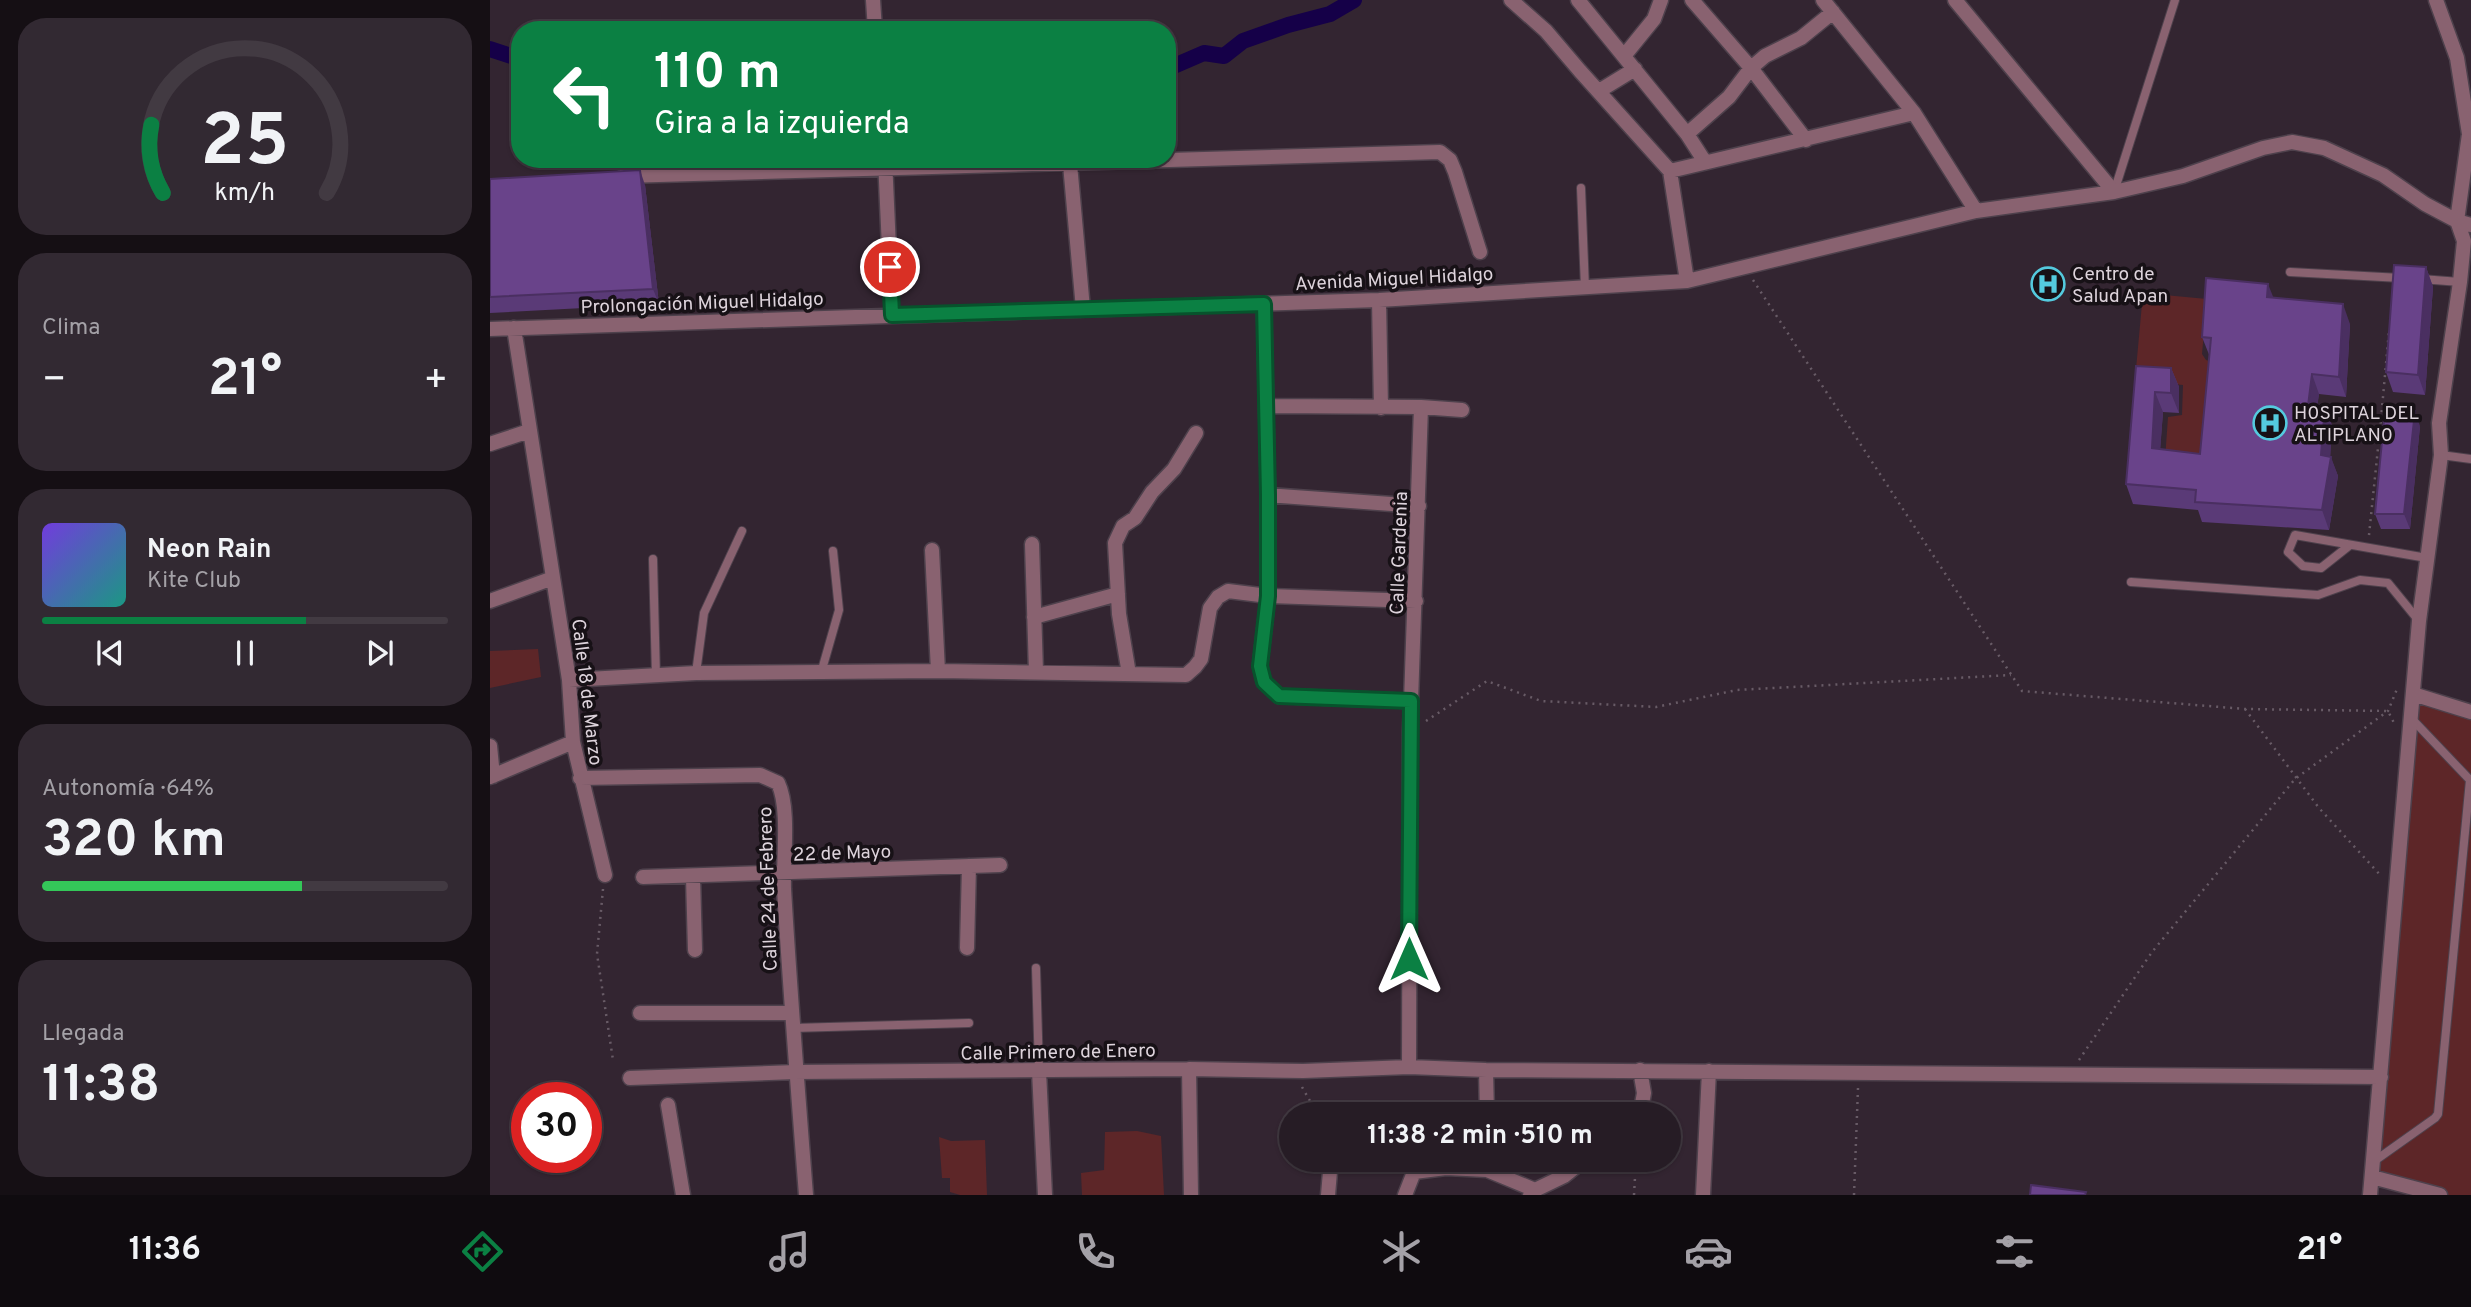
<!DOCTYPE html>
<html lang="es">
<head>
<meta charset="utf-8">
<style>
	body { margin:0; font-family:Overpass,sans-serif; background:#322932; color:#f1f3f6; height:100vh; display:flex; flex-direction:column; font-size:26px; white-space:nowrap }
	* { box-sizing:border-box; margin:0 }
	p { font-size:23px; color:#a4a1a7 }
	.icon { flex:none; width:38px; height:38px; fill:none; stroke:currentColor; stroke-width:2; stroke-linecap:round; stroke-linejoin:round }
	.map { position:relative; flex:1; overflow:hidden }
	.drawer { display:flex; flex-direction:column; gap:18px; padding:18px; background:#150f14; width:490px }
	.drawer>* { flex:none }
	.top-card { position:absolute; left:21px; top:21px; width:665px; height:147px; border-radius:28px; box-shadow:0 2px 5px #0004,0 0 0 2px #423a42; background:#0b8043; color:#fff; overflow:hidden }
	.speed { position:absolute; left:21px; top:1082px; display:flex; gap:14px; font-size:35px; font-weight:700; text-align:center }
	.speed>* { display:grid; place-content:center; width:91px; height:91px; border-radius:50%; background:#261c25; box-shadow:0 2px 5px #0004,0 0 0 2px #423a42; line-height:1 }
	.speed .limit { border:10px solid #d22; background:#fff; color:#111 }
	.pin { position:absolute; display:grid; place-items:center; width:60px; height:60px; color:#fff; margin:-30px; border:4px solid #fff; border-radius:50%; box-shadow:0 2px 7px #0007 }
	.me { position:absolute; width:77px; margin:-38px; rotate:0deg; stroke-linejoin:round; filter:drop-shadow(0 0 5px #0008) }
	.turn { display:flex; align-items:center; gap:24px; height:147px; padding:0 28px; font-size:32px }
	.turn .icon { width:91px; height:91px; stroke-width:2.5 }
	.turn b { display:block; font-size:49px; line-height:60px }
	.big { font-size:52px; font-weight:700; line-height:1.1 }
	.drawer .tile { flex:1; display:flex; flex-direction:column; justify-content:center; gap:10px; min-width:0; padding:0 24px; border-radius:28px; background:#322932 }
	.drawer .dial { align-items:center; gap:0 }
	.dial svg { height:182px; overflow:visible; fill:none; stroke:#423a42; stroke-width:7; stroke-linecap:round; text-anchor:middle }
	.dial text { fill:#f1f3f6; stroke:none }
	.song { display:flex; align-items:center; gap:21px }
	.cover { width:84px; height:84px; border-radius:10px; background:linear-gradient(135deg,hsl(260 70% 55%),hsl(170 70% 35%)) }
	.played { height:7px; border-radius:4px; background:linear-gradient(90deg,#0b8043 65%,#423a42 65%) }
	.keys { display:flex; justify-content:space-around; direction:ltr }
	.heat { display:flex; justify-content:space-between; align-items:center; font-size:38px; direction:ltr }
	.charge { height:10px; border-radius:5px; background:linear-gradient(90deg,#34c759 64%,#423a42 0) }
	.trip { position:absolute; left:789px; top:1102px; width:402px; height:70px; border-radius:35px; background:#261c25; box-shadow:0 2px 5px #0004,0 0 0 2px #423a42; font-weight:700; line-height:70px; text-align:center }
	.tabs { display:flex; height:112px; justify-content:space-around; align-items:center; background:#0f0b0f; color:#a4a1a7 }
	.tabs .icon { width:49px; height:49px }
	.tabs .current { color:#0b8043 }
	.tabs b { font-size:32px; color:#f1f3f6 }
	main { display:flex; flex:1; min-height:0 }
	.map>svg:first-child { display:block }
	.green { fill:#5d2628 }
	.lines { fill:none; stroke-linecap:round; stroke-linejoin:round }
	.canal { stroke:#150048; stroke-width:16 }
	.lane-casing { stroke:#4e414c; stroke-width:10 }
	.street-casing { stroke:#4e414c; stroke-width:17 }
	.path { stroke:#685b66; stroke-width:2.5; stroke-dasharray:2 5; stroke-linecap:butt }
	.lane { stroke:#896270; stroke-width:8 }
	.street { stroke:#896270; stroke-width:14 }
	.wall { fill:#5a3a77 }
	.shaded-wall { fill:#4a2f61 }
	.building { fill:#69438a; stroke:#4a2f61; stroke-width:2 }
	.route-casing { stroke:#07532c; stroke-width:18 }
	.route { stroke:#0b8043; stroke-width:12 }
	.labels { text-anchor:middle; stroke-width:7; stroke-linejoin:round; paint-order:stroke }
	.poi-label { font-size:19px; fill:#ddd3db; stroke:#171116; text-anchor:start }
	.street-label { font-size:19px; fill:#ddd3db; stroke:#171116 }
</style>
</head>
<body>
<main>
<section class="drawer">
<div class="tile dial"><svg viewBox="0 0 100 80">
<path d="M14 69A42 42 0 1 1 86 69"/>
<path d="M14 69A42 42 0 0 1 9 39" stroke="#0b8043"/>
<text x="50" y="56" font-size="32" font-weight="700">25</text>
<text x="50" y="72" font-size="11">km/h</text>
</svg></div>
<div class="tile"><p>Clima</p>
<div class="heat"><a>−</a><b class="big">21°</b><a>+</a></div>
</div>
<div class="tile">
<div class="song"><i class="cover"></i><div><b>Neon Rain</b><p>Kite Club</p></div></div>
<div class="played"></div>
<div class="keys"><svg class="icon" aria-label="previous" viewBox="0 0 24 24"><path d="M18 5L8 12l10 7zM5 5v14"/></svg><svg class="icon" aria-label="pause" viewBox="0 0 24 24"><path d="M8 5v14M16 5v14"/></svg><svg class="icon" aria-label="next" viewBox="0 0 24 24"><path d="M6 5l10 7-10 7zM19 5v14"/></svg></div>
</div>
<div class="tile"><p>Autonomía · 64%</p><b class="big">320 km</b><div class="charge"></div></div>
<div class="tile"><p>Llegada</p><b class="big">11:38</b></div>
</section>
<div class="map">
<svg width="1981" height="1195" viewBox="0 0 1981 1195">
	<rect width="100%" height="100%" fill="#332531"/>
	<!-- green -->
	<path class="green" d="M1653,293l64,6 -5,55 4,6 6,2 -7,97 -40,1 3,-43 14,-2 1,-30 -48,-5z
		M48,649l3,28 -51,11v-37z
		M1928,697l53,17v481h-24l-71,-20z
		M647,1131l24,5 3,59h-82l-1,-22 23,-3 1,-38z
		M449,1137l12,4 34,-1 2,55h-27l-10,-3v-14h-8z"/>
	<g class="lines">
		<!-- canal -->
		<path class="canal" d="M0,49l30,10
			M677,69l37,-16 20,3 19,-15 45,-16 42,-11 24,-14"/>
		<defs>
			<path id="lane" d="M1091,188l4,100
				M1624,192l61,-192
				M1800,272l111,6
				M1931,279l39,3
				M1951,455l30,4
				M1860,545l-29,23 -18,-2 -15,-14 7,-17 132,23
				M163,559l3,118
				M1641,582l187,13 42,-15 28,3 31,38
				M206,673l8,-60 38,-82
				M331,673l18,-63 -6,-59
				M546,968l3,103
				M303,1028l176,-5
				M1883,1162l62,-44 3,-4 32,-334 -59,-62"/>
			<path id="street" d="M383,0l2,30
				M1021,0l35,31 34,40 90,100 17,110
				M1088,0l109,134 18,28
				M1202,0l59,68 55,72
				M1333,0l91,113 62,98
				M1465,0l159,192
				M1134,56l30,-37 7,-19
				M1109,91l36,-22
				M1197,134l42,-37 22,-29 14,-12 36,-18 32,-26
				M395,159l7,156
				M580,164l13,145
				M1180,171l244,-58
				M134,176l816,-24 10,8 5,12 25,80
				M889,300l2,108
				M774,304l4,191v101l-8,70 4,16 15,14 132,5
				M24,328l55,352 4,62 32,133
				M0,329l889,-29 308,-19 289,-70 138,-19 69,-16 80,-28 29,-6 32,6 59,27 42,29 32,17 14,4
				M776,406l155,1 41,3
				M0,444l39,-13
				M778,495l151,11
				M542,544l4,128
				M442,550l6,121
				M0,601l63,-23
				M544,617l84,-23
				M639,674l-10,-60 -4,-71 8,-17 12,-8 17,-26 22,-23 22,-36
				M79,680l127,-7 242,-2 248,4 9,-8 6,-8 9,-51 8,-11 10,-6 40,5 148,5
				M1923,694l58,18
				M0,746l3,30
				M0,777l83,-35
				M90,778l180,-3 18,8c12,25 5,76 6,106 6,102 14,204 22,306
				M153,877l357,-12
				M203,877l2,73
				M477,948l2,-82
				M150,1013h152
				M919,1067l1,-336 11,-324
				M699,1069l2,126
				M996,1070l1,45
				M1150,1070l4,23 -4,22
				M549,1071l6,124
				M140,1078l166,-6 393,-3 114,2 106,-4 77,3 895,7
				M178,1105l15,90
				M1882,1177l68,18
				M838,1195l3,-35
				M915,1195l9,-23 32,-4 41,2 48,20
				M1040,1195l5,-5 29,-14 20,-16
				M1213,1195l6,-124
				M1880,1195l49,-574 22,-166 -2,-32 21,-141 4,-41 -7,-20 12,-87 -12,-76 -21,-58"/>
		</defs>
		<!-- lane casing -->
		<use href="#lane" class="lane-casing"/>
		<!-- street casing -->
		<use href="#street" class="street-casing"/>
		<!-- path -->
		<path class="path" d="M1263,280l269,411 223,18 143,2 7,14
			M1891,419l8,-88
			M1879,535l12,-116h6
			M1755,709l74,99 63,69
			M936,721l61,-40 54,20 115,6 81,-17 274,-15
			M113,889l-6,65 16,106
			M1589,1060l73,-108 143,-173 93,-68 9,-22
			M812,1087l16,28
			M890,1160l21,8
			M1144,1195l2,-35
			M1364,1195l4,-107"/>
		<!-- lane -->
		<use href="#lane" class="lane"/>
		<!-- street -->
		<use href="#street" class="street"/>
	</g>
	<!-- wall -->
	<path class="wall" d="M0,179l155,6 14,119 -169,9z
		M1936,267l7,20 -8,108 -32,-3 -7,-20z
		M1783,298l77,26 -4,73 -27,-3 -2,12 15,19 -2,31 8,20 -9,54 -127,-8 -4,-12 -65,-6 -7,-20 10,-118 35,2 8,19v26l-16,-1 -3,37 40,5 10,-97 -8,-20z
		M1930,426l-10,103h-29l-6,-15z"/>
	<!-- shaded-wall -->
	<path class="shaded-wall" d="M150,170l5,15 14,119 -6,-15z
		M1936,267l7,20 -8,108 -7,-20z
		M1778,284l8,20 -9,-7z
		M1853,304l7,20 -4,73 -7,-20z
		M1681,368l8,19v26l-8,-20z
		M1822,374l7,20 -4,32 -7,-20z
		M1665,392l8,20 -4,55 -7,-19z
		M1835,405l7,20 -2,38 1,-6 7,19 -9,54 -7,-20 -1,-55z
		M1925,411l5,15 -10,103 -6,-15z"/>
	<!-- building -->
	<path class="building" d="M150,170l13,119 -163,8v-118z
		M1904,265l32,2 -8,108 -32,-3z
		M1716,278l62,6 -1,13 76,7 -4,73 -27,-3 -4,32 17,-1 -4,50 10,2 -9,53 -127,-8 1,-12 -70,-6 10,-118 35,2v25l-16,-1 -3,56 48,6 11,-116 -9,-1z
		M1895,410l30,1 -11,103h-29z
		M1541,1185l55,7 -1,3h-55z"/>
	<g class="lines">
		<defs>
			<path id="route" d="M400,267l2,48 372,-11 4,191v101l-8,70 4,16 15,14 132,5 -2,258"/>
		</defs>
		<!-- route casing -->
		<use href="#route" class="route-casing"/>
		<!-- route -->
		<use href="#route" class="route"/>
	</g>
	<!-- icons -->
	<defs>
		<symbol id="hospital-ring" viewBox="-11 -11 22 22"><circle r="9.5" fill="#171116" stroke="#54cade" stroke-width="1.5"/><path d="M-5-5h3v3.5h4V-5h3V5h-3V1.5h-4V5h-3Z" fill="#54cade"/></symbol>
	</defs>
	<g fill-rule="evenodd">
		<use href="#hospital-ring" x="1539" y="265" width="38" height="38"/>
		<use href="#hospital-ring" x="1761" y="404" width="38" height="38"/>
	</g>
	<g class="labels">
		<!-- poi labels -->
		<g class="poi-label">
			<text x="1582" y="280">Centro de<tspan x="1582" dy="22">Salud Apan</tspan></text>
			<text x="1804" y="419">H0SPITAL DEL<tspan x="1804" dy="22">ALTIPLAN0</tspan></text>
		</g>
		<!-- street labels -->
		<g class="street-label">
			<text transform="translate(904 278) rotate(-3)" y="7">Avenida Miguel Hidalgo</text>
			<text transform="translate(212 302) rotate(-2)" y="7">Prolongación Miguel Hidalgo</text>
			<text transform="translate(908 553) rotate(-88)" y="7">Calle Gardenia</text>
			<text transform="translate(98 692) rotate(83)" y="7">Calle 18 de Marzo</text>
			<text transform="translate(352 852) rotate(-2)" y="7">22 de Mayo</text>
			<text transform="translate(277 889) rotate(-92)" y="7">Calle 24 de Febrero</text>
			<text transform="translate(568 1051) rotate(-1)" y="7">Calle Primero de Enero</text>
		</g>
	</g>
</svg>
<div class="speed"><div class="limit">30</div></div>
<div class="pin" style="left:400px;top:267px;background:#d93025"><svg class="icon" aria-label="arrive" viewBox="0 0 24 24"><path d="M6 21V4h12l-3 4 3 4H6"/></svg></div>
<svg class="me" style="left:919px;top:959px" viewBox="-20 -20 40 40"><path d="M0-17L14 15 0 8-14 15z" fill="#0b8043" stroke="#fff" stroke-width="4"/></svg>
<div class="trip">11:38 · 2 min · 510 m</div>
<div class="top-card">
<div class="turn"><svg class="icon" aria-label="left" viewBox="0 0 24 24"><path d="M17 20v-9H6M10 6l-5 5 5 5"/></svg><div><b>110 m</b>Gira a la izquierda</div></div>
</div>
</div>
</main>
<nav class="tabs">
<b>11:36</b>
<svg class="icon current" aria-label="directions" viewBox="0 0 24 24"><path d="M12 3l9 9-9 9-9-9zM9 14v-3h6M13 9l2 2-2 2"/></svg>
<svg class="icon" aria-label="music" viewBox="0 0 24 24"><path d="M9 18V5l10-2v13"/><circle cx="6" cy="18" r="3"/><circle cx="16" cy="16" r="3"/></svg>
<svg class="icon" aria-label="phone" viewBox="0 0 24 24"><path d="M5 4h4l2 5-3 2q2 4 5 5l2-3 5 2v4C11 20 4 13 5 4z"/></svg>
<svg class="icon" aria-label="climate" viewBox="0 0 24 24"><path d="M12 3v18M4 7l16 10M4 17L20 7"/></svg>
<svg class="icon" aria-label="car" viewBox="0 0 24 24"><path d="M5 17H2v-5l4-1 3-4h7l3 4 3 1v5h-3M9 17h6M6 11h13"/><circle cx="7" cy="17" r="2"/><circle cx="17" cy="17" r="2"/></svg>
<svg class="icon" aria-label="filters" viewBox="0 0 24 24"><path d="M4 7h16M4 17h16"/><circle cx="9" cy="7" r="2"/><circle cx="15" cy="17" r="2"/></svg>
<b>21°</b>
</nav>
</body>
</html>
